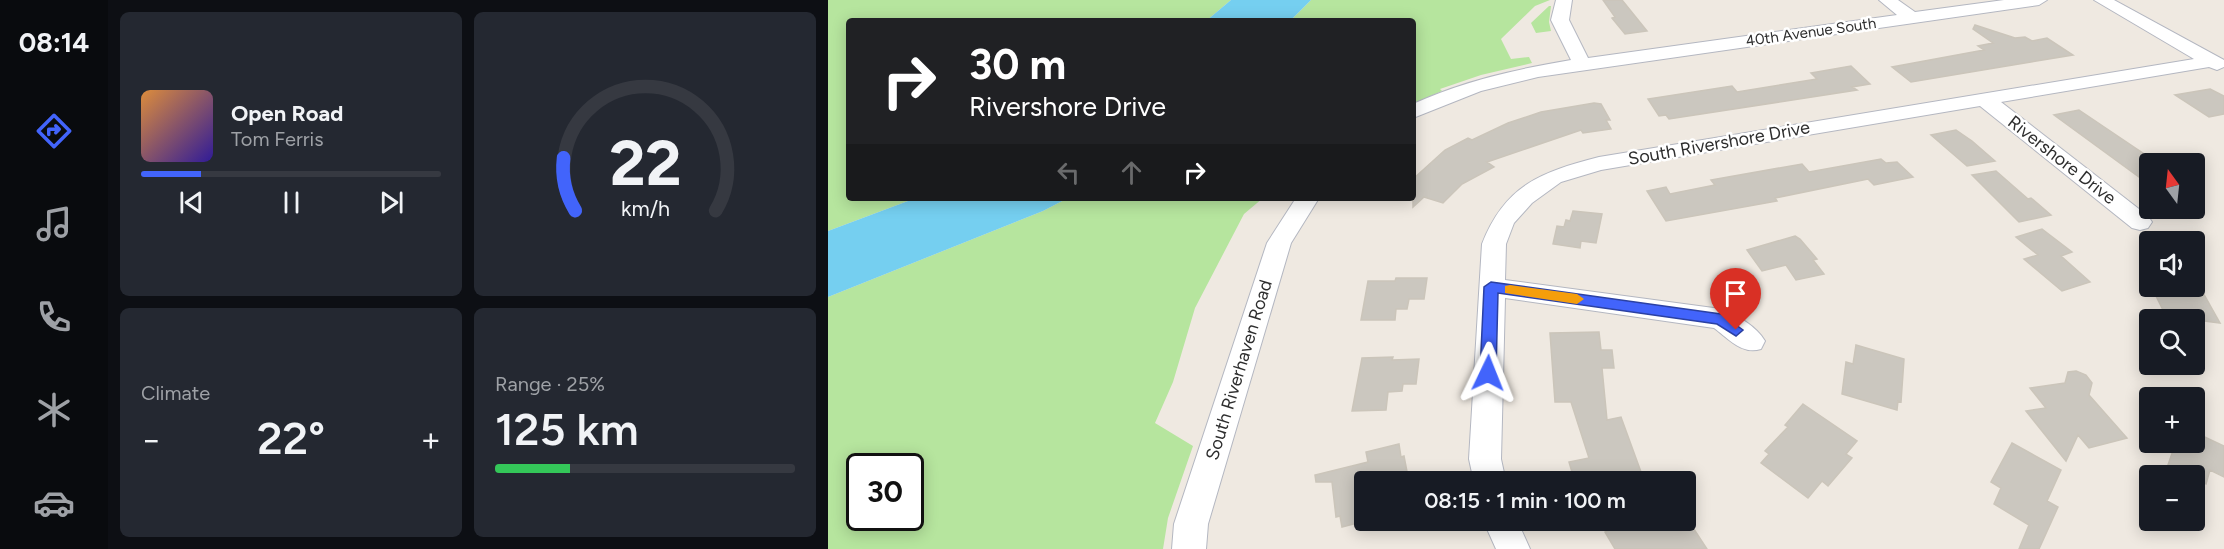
<!DOCTYPE html>
<html lang="en">
<head>
<meta charset="utf-8">
<style>
	body { margin:0; font-family:Figtree,sans-serif; background:#242831; color:#f1f3f6; height:100vh; display:flex; flex-direction:column; font-size:22px; white-space:nowrap }
	* { box-sizing:border-box; margin:0 }
	p { font-size:20px; color:#9ea1a6 }
	.icon { flex:none; width:33px; height:33px; fill:none; stroke:currentColor; stroke-width:2; stroke-linecap:round; stroke-linejoin:round }
	.map { position:relative; flex:1; overflow:hidden }
	.side { display:flex; flex-direction:column; gap:12px; padding:12px; background:#0d0f14; width:720px }
	.side>* { flex:none }
	.hud { position:absolute; left:18px; top:18px; width:570px; height:183px; border-radius:6px; box-shadow:0 3px 15px #0003; background:#202124; color:#fff; overflow:hidden }
	.needle { width:39px; rotate:345deg }
	.fabs { position:absolute; left:1311px; top:153px; display:grid; gap:12px }
	.fabs a { display:grid; place-items:center; width:66px; height:66px; border-radius:6px; background:#171b24; box-shadow:0 3px 15px #0003; font-size:30px }
	.speed { position:absolute; left:18px; top:453px; display:flex; gap:12px; font-size:30px; font-weight:700; text-align:center }
	.speed>* { display:grid; place-content:center; width:78px; height:78px; border-radius:50%; background:#171b24; box-shadow:0 3px 15px #0003; line-height:1 }
	.speed .limit { border:3px solid #111; border-radius:9px; background:#fff; color:#111 }
	.pin { position:absolute; display:grid; place-items:center; width:51px; height:51px; color:#fff; margin:-62px -26px; border-radius:50% 50% 50% 0; rotate:-45deg; box-shadow:0 0 6px #0007 }
	.pin .icon { rotate:45deg }
	.me { position:absolute; width:66px; margin:-33px; rotate:2deg; stroke-linejoin:round; filter:drop-shadow(0 0 4px #0008) }
	.turn { display:flex; align-items:center; gap:21px; height:126px; padding:0 24px; font-size:27px }
	.turn .icon { width:78px; height:78px; stroke-width:2.5 }
	.turn b { display:block; font-size:42px; line-height:51px }
	.lanes { display:flex; align-items:center; height:57px; padding:0 24px; background:#0003; justify-content:center; gap:30px; direction:ltr }
	.lanes .off { opacity:.35 }
	.big { font-size:45px; font-weight:600; line-height:1.1 }
	.side .tile { flex:1; display:flex; flex-direction:column; justify-content:center; gap:9px; min-width:0; padding:0 21px; border-radius:9px; background:#242831 }
	.side .dial { align-items:center; gap:0 }
	.dial svg { height:156px; overflow:visible; fill:none; stroke:#363941; stroke-width:7; stroke-linecap:round; text-anchor:middle }
	.dial text { fill:#f1f3f6; stroke:none }
	.song { display:flex; align-items:center; gap:18px }
	.cover { width:72px; height:72px; border-radius:9px; background:linear-gradient(135deg,hsl(30 70% 55%),hsl(250 70% 35%)) }
	.played { height:6px; border-radius:3px; background:linear-gradient(90deg,#4264fb 20%,#363941 20%) }
	.keys { display:flex; justify-content:space-around; direction:ltr }
	.heat { display:flex; justify-content:space-between; align-items:center; font-size:33px; direction:ltr }
	.charge { height:9px; border-radius:4px; background:linear-gradient(90deg,#34c759 25%,#363941 0) }
	.side .tiles { flex:1; display:grid; gap:12px; grid-template-columns:repeat(2,1fr) }
	.trip { position:absolute; left:526px; top:471px; width:342px; height:60px; border-radius:6px; background:#171b24; box-shadow:0 3px 15px #0003; font-weight:600; line-height:60px; text-align:center }
	main { display:flex; flex:1; min-height:0 }
	.menu { display:flex; flex-direction:column; width:108px; justify-content:space-around; align-items:center; background:#090b0e; color:#9ea1a6 }
	.menu .icon { width:42px; height:42px }
	.menu .active { color:#4264fb }
	.menu b { font-size:27px; color:#f1f3f6 }
	.map>svg:first-child { display:block }
	.green { fill:#b6e59e; fill-rule:evenodd }
	.water { fill:#75cff0 }
	.building { fill:#cbc7bf; stroke:#cbc5ba; stroke-width:1.5 }
	.lines { fill:none; stroke-linecap:round; stroke-linejoin:round }
	.minor-casing { stroke:#b4b7c1; stroke-width:2 }
	.minor { fill:#fff; fill-rule:evenodd }
	.route { fill:#4264fb; stroke:#2b41a3; stroke-width:1.5 }
	.slow { fill:#f59e0b }
	.labels { text-anchor:middle; stroke-width:5; stroke-linejoin:round; paint-order:stroke }
	.far-street-label { font-size:15px; fill:#2e2e2e; stroke:#fff }
	.street-label { font-size:18px; fill:#2e2e2e; stroke:#fff }
</style>
</head>
<body>
<main>
<nav class="menu">
<b>08:14</b>
<svg class="icon active" aria-label="directions" viewBox="0 0 24 24"><path d="M12 3l9 9-9 9-9-9zM9 14v-3h6M13 9l2 2-2 2"/></svg>
<svg class="icon" aria-label="music" viewBox="0 0 24 24"><path d="M9 18V5l10-2v13"/><circle cx="6" cy="18" r="3"/><circle cx="16" cy="16" r="3"/></svg>
<svg class="icon" aria-label="phone" viewBox="0 0 24 24"><path d="M5 4h4l2 5-3 2q2 4 5 5l2-3 5 2v4C11 20 4 13 5 4z"/></svg>
<svg class="icon" aria-label="climate" viewBox="0 0 24 24"><path d="M12 3v18M4 7l16 10M4 17L20 7"/></svg>
<svg class="icon" aria-label="car" viewBox="0 0 24 24"><path d="M5 17H2v-5l4-1 3-4h7l3 4 3 1v5h-3M9 17h6M6 11h13"/><circle cx="7" cy="17" r="2"/><circle cx="17" cy="17" r="2"/></svg>
</nav>
<section class="side">
<div class="tiles">
<div class="tile">
<div class="song"><i class="cover"></i><div><b>Open Road</b><p>Tom Ferris</p></div></div>
<div class="played"></div>
<div class="keys"><svg class="icon" aria-label="previous" viewBox="0 0 24 24"><path d="M18 5L8 12l10 7zM5 5v14"/></svg><svg class="icon" aria-label="pause" viewBox="0 0 24 24"><path d="M8 5v14M16 5v14"/></svg><svg class="icon" aria-label="next" viewBox="0 0 24 24"><path d="M6 5l10 7-10 7zM19 5v14"/></svg></div>
</div>
<div class="tile dial"><svg viewBox="0 0 100 80">
<path d="M14 69A42 42 0 1 1 86 69"/>
<path d="M14 69A42 42 0 0 1 8 42" stroke="#4264fb"/>
<text x="50" y="56" font-size="32" font-weight="700">22</text>
<text x="50" y="72" font-size="11">km/h</text>
</svg></div>
<div class="tile"><p>Climate</p>
<div class="heat"><a>−</a><b class="big">22°</b><a>+</a></div>
</div>
<div class="tile"><p>Range · 25%</p><b class="big">125 km</b><div class="charge"></div></div>
</div>
</section>
<div class="map">
<svg width="1396" height="549" viewBox="0 0 1396 549">
	<rect width="100%" height="100%" fill="#efe9e1"/>
	<!-- green -->
	<path class="green" d="M0,0h403l-25,21h-357v177h67l-88,33z
		M483,0h239l-15,6 -34,33 10,20 18,-2 3,6 -51,12 -41,14 2,2 -29,13v-83h-123z
		M721,6h2l-2,16 2,9 -15,2 -5,-10z
		M240,198h195l-19,16 -49,94 -22,74 -18,41 38,23 -25,72 -5,31h-335v-252l215,-86zM32,466h50v52h-50z"/>
	<!-- water -->
	<path class="water" d="M403,0h80l-21,21h-84z
		M88,198h152l-25,13 -215,86v-66z"/>
	<!-- building -->
	<path class="building" d="M775,0h19l25,31 -22,3 -13,-16 3,-1z
		M1147,25l40,13 10,-1 7,4 15,-3 26,17 -162,27 -19,-15 92,-17 -6,-4 15,-3 -20,-14z
		M1023,66l19,18 -18,3 5,3 -188,29 -3,-4 -7,1 -11,-17 84,-13 5,6 80,-13 -6,-6z
		M1382,89l14,7v18l-15,3 -34,-22z
		M766,103l7,1 9,16h-4l5,9 -28,4 -2,-3 -94,32 7,5 -32,17 -19,19 -19,-6 -11,10v-28l32,-29 23,-12 4,2 36,-17 33,-11z
		M1251,110l71,48v27l-96,-70z
		M1128,130l16,11 23,20 -28,5 -36,-31z
		M1053,159l5,4 11,-1 16,15 -39,8 -6,-6 -93,19 2,3 -111,20 -19,-30 19,-4 4,7 45,-9 -4,-5 91,-16 7,8z
		M1168,171l32,28 3,-1 20,17 -32,7 -47,-47z
		M745,211l29,3 -6,29 -15,-2 -1,7 -27,-4 4,-18 7,1 2,-7 4,1z
		M1214,229l30,23 -11,4 29,26 -28,9 -38,-32 14,-4 -22,-18z
		M967,236l5,3 17,20 -4,1 11,14 -28,6 -10,-15 -24,6 -15,-21z
		M568,278h31l-3,21h-15l-2,10h-11l-1,11h-34l7,-39h27z
		M1323,286h24l27,5 18,32 -54,-7z
		M771,332l2,18h11l2,18h-12l5,52 14,-3 20,55 -31,7 1,3h-36l-6,-20 20,-4 -18,-56h-16l-5,-69z
		M1028,345l48,14 -3,43 -3,-1 -1,9 -55,-16 4,-32 7,2z
		M565,357l-1,3 27,-1 -3,25h-13l-1,7 -14,1 -2,18 -34,1 10,-53z
		M1248,371l10,4 6,8 -3,12 38,43 -38,10 -11,-13 -12,26 -40,-50 20,-3 -16,-20 35,-5 3,-11z
		M975,404l54,37 -11,13 6,4 -24,28 -6,-5 -14,17 -47,-35 8,-9 -4,-3 23,-24 -3,-2z
		M1366,432l30,14v31l-14,-7 -4,14 -12,-6v-2h-5l-21,-11 8,-23h18z
		M1184,443l49,27 -14,31 11,6 -19,42h-20l10,-24 -35,-21 7,-16 -10,-6z
		M571,444l2,13 3,-1 5,26h-44v39l-23,6 -2,-11 -4,1 -4,-35h-16l-1,-7 53,-13 -2,-10z
		M803,520h7l3,6 11,-6h36l19,29h-92l-10,-17z"/>
	<g class="lines">
		<defs>
			<path id="minor" d="M728,0h16l-3,20 19,38 309,-43 -18,-15h19l17,12 89,-12h43l-8,5 -501,72 -57,14 -68,27v-14c50,-23 104,-35 158,-44l-20,-40z
				M1266,0h20l110,60v7l-7,3 -8,-3 -208,35 147,114 4,6 -4,6 -8,2 -8,-2 -152,-122 -379,64 -40,12 -29,21 -18,20 -8,21 -1,36 216,29c15,5 36,18 44,32l-4,8c-19,6 -32,-10 -47,-21l-209,-30 -4,161 5,23h-32l-5,-23 13,-215c23,-59 59,-72 117,-87l595,-98z
				M468,198h23l-28,45 -83,281 -2,25h-34l2,-25 93,-281z
				M655,520h34l13,29h-34z"/>
		</defs>
		<!-- minor casing -->
		<use href="#minor" class="minor-casing"/>
		<!-- minor -->
		<use href="#minor" class="minor"/>
	</g>
	<!-- route -->
	<path class="route" d="M663,282l230,32 22,16 -7,6 -19,-12 -219,-31 -2,80 -8,6 -8,-6 4,-86z"/>
	<!-- slow -->
	<path class="slow" d="M682,285l67,9 7,5 -7,5 -72,-11v-7z"/>
	<g class="labels">
		<!-- far-street labels -->
		<g class="far-street-label">
			<text transform="translate(983 32) rotate(-8)" y="5">40th Avenue South</text>
		</g>
		<!-- street labels -->
		<g class="street-label">
			<text transform="translate(891 143) rotate(-10)" y="6">South Rivershore Drive</text>
			<text transform="translate(1234 160) rotate(38)" y="6">Rivershore Drive</text>
			<text transform="translate(411 370) rotate(-73)" y="6">South Riverhaven Road</text>
		</g>
	</g>
</svg>
<div class="fabs">
<a><svg class="needle" viewBox="-14 -14 28 28"><path d="M0-13l5 13h-10z" fill="#e53935"/><path d="M0 13l5-13h-10z" fill="#9ea1a6"/></svg></a>
<a><svg class="icon" aria-label="sound" viewBox="0 0 24 24"><path d="M4 9h4l5-4v14l-5-4H4zM17 9q2 3 0 6"/></svg></a>
<a><svg class="icon" aria-label="search" viewBox="0 0 24 24"><circle cx="10" cy="10" r="6"/><path d="M15 15l6 6"/></svg></a>
<a>+</a>
<a>−</a>
</div>
<div class="speed"><div class="limit">30</div></div>
<div class="pin" style="left:908px;top:330px;background:#d93025"><svg class="icon" aria-label="arrive" viewBox="0 0 24 24"><path d="M6 21V4h12l-3 4 3 4H6"/></svg></div>
<svg class="me" style="left:660px;top:373px" viewBox="-20 -20 40 40"><path d="M0-17L14 15 0 8-14 15z" fill="#4264fb" stroke="#fff" stroke-width="4"/></svg>
<div class="trip">08:15 · 1 min · 100 m</div>
<div class="hud">
<div class="turn"><svg class="icon" aria-label="right" viewBox="0 0 24 24"><path d="M7 20v-9h11M14 6l5 5-5 5"/></svg><div><b>30 m</b>Rivershore Drive</div></div>
<div class="lanes"><svg class="icon off" aria-label="left" viewBox="0 0 24 24"><path d="M17 20v-9H6M10 6l-5 5 5 5"/></svg><svg class="icon off" aria-label="ahead" viewBox="0 0 24 24"><path d="M12 20V5M6 11l6-6 6 6"/></svg><svg class="icon" aria-label="right" viewBox="0 0 24 24"><path d="M7 20v-9h11M14 6l5 5-5 5"/></svg></div>
</div>
</div>
</main>
</body>
</html>
